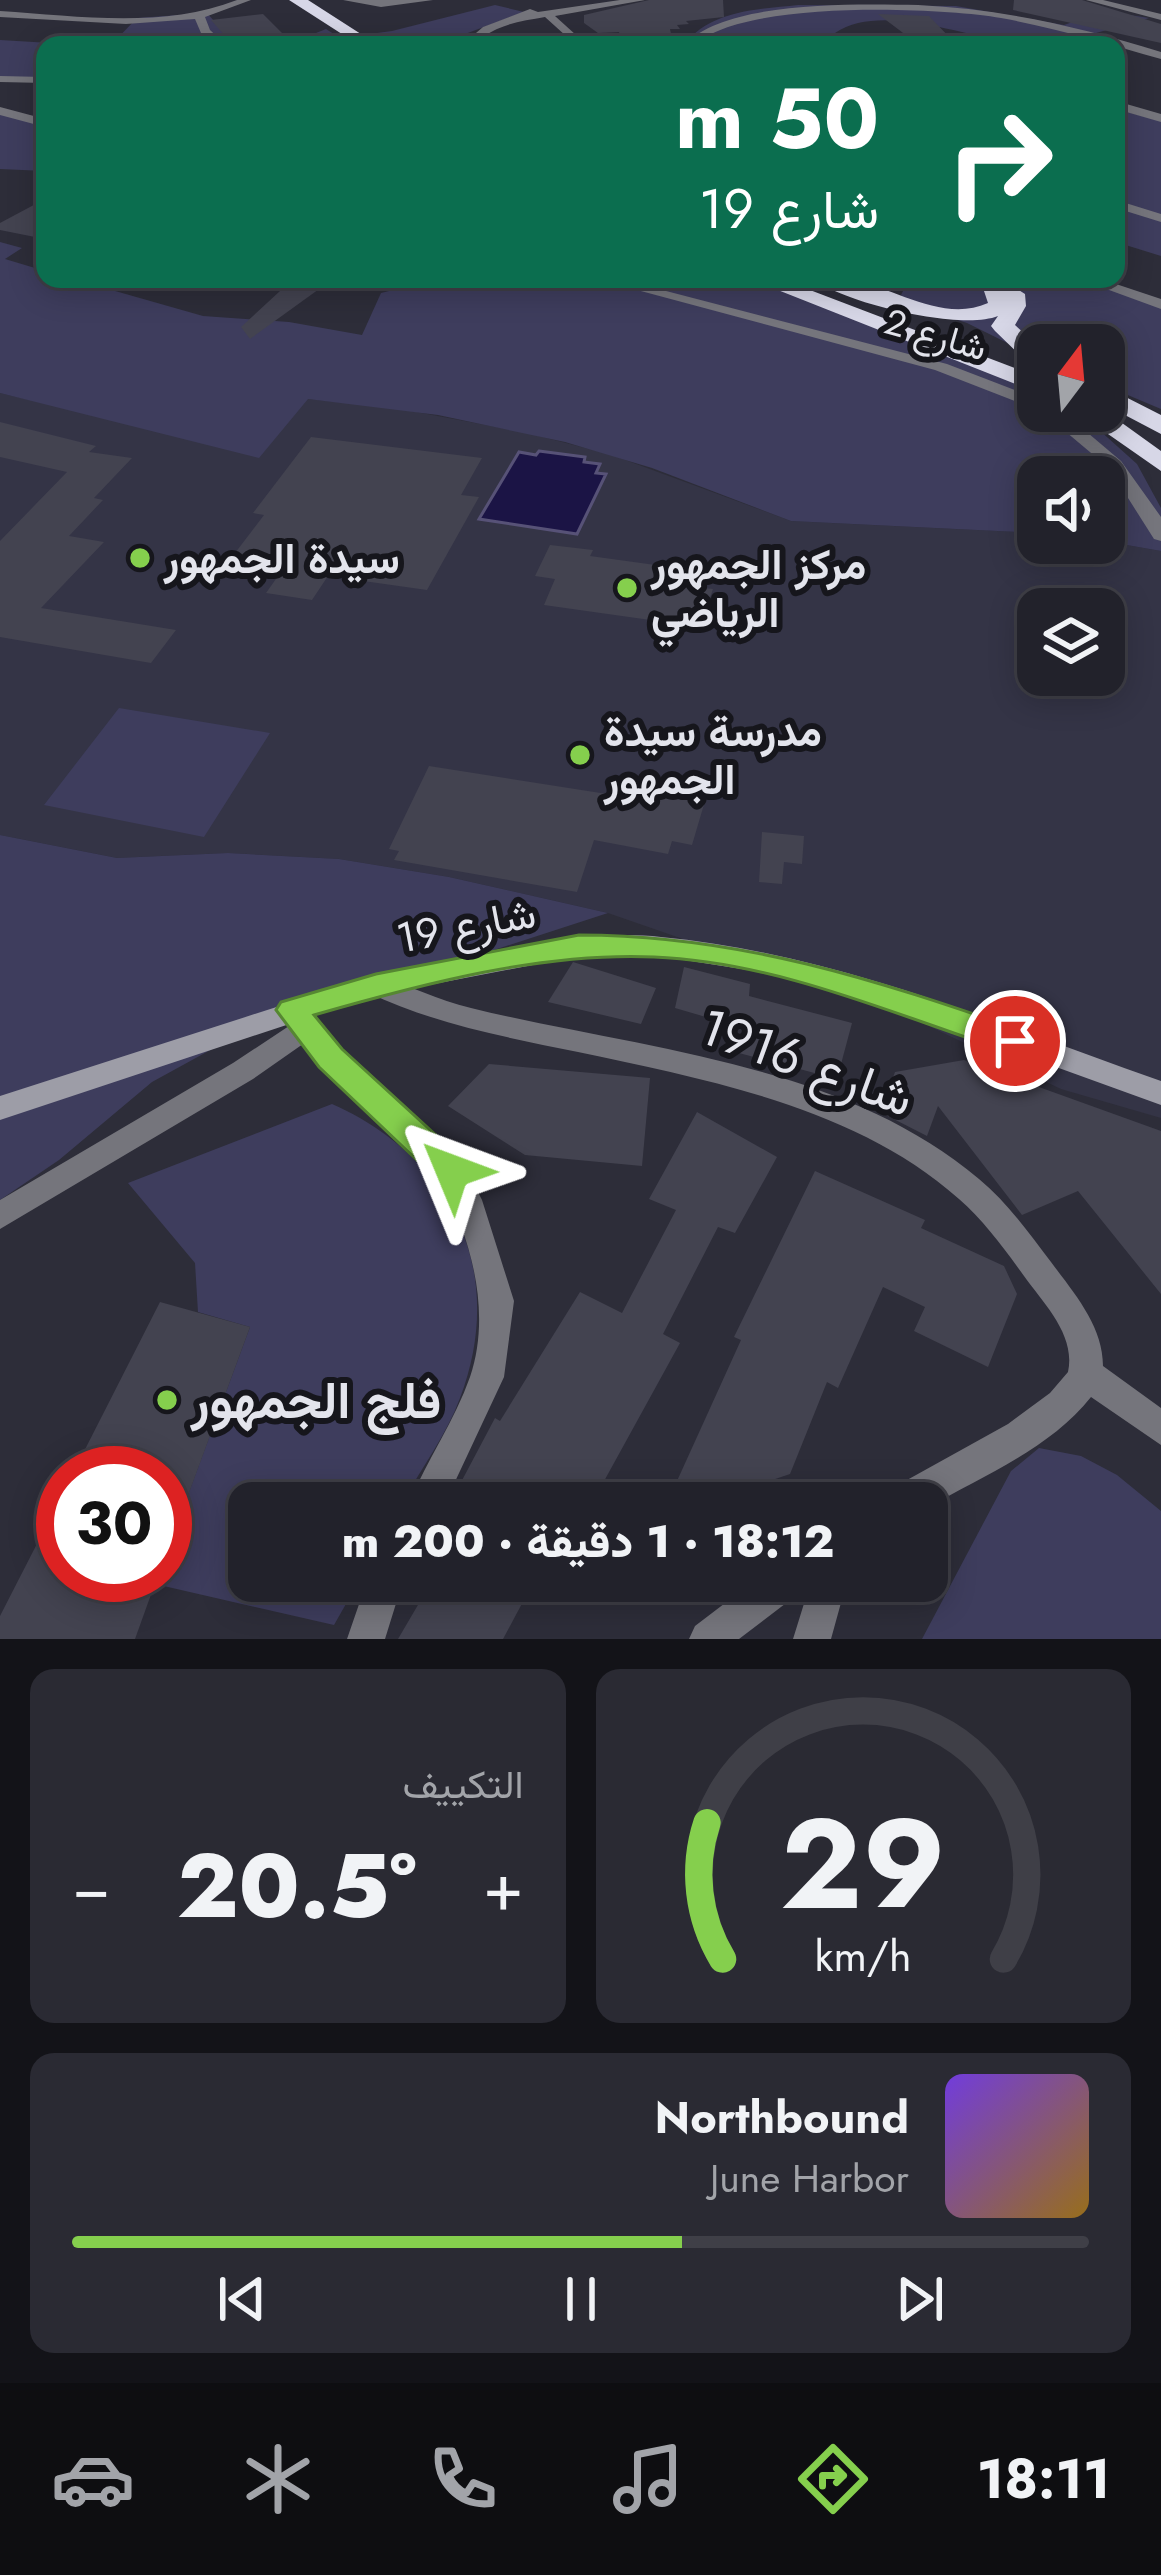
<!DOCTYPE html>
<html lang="ar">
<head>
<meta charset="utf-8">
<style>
	body { margin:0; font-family:Jost,Vazirmatn,sans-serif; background:#2a2a33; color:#f1f3f6; direction:rtl; height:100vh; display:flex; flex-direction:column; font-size:45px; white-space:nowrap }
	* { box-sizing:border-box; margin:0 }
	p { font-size:39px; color:#a2a4a9 }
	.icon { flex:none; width:66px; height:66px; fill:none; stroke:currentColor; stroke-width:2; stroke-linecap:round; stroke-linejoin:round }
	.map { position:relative; height:1639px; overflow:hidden; direction:ltr }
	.side { display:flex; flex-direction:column; gap:30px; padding:30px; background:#131318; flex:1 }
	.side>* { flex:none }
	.banner { position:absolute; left:36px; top:36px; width:1089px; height:252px; border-radius:24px; box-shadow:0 6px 30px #0003,0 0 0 3px #3f3f47; direction:rtl; background:#0b6e4f; color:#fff; overflow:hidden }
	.needle { width:78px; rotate:16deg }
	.buttons { position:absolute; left:1017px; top:324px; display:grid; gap:24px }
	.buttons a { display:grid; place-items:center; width:108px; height:108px; border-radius:24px; background:#22222b; box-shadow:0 6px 30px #0003,0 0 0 3px #3f3f47; font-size:60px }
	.speed { position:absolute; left:36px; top:1446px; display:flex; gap:24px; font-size:60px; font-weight:700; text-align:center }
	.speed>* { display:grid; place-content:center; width:156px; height:156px; border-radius:50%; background:#22222b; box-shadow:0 6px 30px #0003,0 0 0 3px #3f3f47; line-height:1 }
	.speed .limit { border:18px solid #d22; background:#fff; color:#111 }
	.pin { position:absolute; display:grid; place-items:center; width:102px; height:102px; color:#fff; margin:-51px; border:6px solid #fff; border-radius:50%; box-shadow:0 3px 12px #0007 }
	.me { position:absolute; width:132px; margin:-66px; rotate:314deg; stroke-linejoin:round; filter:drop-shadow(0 0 9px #0008) }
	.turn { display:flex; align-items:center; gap:42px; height:252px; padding:0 48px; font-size:54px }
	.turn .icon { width:156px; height:156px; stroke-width:2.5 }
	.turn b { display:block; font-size:84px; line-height:102px }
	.big { font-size:90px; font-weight:800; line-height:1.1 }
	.side .tile { flex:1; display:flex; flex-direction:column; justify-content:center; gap:18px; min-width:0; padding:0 42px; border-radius:24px; background:#2a2a33 }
	.side .dial { align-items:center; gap:0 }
	.dial svg { height:312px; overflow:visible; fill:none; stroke:#3f3f47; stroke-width:7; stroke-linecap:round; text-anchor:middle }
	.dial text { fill:#f1f3f6; stroke:none }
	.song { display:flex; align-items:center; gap:36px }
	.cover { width:144px; height:144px; border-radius:18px; background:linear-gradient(135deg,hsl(260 70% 55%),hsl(40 70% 35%)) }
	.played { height:12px; border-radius:6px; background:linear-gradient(90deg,#85cf4d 60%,#3f3f47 60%) }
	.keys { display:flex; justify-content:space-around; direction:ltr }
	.heat { display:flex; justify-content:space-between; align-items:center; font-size:66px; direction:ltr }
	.side .tiles { flex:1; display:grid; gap:30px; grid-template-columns:1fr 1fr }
	.tile:last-child { grid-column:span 2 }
	.trip { position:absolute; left:228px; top:1482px; width:720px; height:120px; border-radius:24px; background:#22222b; box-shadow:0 6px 30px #0003,0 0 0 3px #3f3f47; font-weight:800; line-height:120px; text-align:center; direction:rtl }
	.tab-bar { display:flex; height:192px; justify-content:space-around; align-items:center; background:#0e0e11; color:#a2a4a9 }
	.tab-bar .icon { width:84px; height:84px }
	.tab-bar .on { color:#85cf4d }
	.tab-bar b { font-size:54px; color:#f1f3f6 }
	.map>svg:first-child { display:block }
	.built { fill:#343446; fill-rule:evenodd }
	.green { fill:#3e3d5d }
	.water { fill:#1b1445; stroke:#575277; stroke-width:3 }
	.building { fill:#434350 }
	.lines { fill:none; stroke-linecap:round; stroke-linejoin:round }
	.minor { fill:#75757c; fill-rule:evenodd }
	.tertiary { fill:#75757c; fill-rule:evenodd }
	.secondary { fill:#9d9da7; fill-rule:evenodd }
	.motorway { fill:#d7d7e7; fill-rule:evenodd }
	.route { fill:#85cf4d; stroke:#568732; stroke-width:3 }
	.poi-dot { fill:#85cf4d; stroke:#16161c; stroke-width:4.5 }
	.labels { text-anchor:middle; stroke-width:12; stroke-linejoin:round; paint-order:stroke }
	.far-street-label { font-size:36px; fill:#e3e4ec; stroke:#16161c }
	.poi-label { font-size:42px; font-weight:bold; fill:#e3e4ec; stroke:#16161c; text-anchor:start }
	.street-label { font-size:42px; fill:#e3e4ec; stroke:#16161c }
	.near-street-label { font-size:51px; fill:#e3e4ec; stroke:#16161c }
	.near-poi-label { font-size:51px; font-weight:bold; fill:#e3e4ec; stroke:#16161c; text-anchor:start }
</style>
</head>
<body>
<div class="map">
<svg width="1161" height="1639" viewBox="0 0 1161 1639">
	<rect width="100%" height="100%" fill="#2d2d39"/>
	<!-- built -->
	<path class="built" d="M0,393l57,13 251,-7 87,9 128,24 86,22 182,67 247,12v10l66,-2 57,10v567l-100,-29 -149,-71 -304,-105 -159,-36 -110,-18 -111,-6 -111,5 -117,-23zM1038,609h66v66h-66z"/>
	<!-- green -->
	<path class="green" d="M495,5l29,7 -59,22 -13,11h-166l40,-16 14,9 52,-7z
		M798,5l158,1 108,19 40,-14 45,7 -67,19 32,8c-28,0 -58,2 -86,0 -54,-4 -144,-45 -193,-12l-2,12h-139l-5,-6c27,-29 72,-30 109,-34z
		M207,13l28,32h-124l26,-27z
		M0,40l84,5h-39v37l-45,-2z
		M1116,109l45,12v135l-45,-14z
		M0,111l45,14v46l-45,-2z
		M0,242l22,6 -17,11 40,12v8h28l130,37 86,6 73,13 19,-42 57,-14h329l271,108v24h40l59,53 24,44v43l-57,-10v-64h-66v56l-247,-12 -139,-53 -87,-26 -127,-27 -130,-16 -49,59 -259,-65z
		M978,279h99l84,27v103l-57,-24v-40h-66v13l-71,-35 -62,-20 -4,-8 4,-8 52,-2 45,6z
		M119,708l151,25 -66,104 -160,-32z
		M0,835l117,23 111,-5 111,6 110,18 159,36 -363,118 -93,51 -93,78 -59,40z
		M332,1104c120,53 176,168 128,294 -13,36 -39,71 -58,105h-153v78h110l-25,44 -179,-41 3,-9h7v-18l85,-230 -52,-15 -3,-49 -67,-80z
		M1039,1448l42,8 36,19 44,36v128h-239l89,-168z"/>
	<!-- water -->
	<path class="water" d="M539,451l46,6 -1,5 16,2 -4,9 10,1 -29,60 -98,-15 40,-67 17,3z"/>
	<!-- building -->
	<path class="building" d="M649,0h74l1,17 -38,4 3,3 -12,1 3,4h-10l3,14 -17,2h-34l-3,-13 -21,1 -14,-10v-8z
		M1014,0h68l79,24v19l-148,-33z
		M263,14l20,20 -15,11h-35l-22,-25z
		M878,14l51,2 24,25 -34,4z
		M45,199v40l-45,-9v-7z
		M293,279h40l-83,60 -9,-12z
		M0,422l96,24 -7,6 43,6 -38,40 9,2 -34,36 35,6 -63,66 135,22 -25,33 -151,-26v-96l67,-69 -67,-15z
		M311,437l171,21 -21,37 18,2 -52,93 -99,-14 -16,24 -46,-7 17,-24 -54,-8 35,-46 -11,-2z
		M550,545l43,5 -3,6 109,15 -6,16 20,2 -13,38 -156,-22 11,-26 -20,-3z
		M429,766l197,31 3,-9 76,13 -13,44 -20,-4 -4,13 -74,-14 -17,52 -183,-32 5,-9 -10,-2z
		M762,832l42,4 -2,28 -18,-2 -2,22 -23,-2z
		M573,962l83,26 -15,36 -93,-22z
		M684,967l66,17 -1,12 103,27 -15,56 -98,-26 8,-24 -72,-21z
		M964,1060l197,71v163l-83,-103 -56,24 -84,-109 -11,30 -47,-24 15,-40z
		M489,1064l161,14 -8,88 -117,-11 -77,-49z
		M697,1112l80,45 -42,76 -17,-6 -55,107 17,9 -88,160h-142l45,-85 5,3 80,-129 42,21 54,-103 -27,-11z
		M815,1171l110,49 -4,8 83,38 13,28 -29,73 -74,-36 11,-24 -42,-20 -45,101 -11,-6 -37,92 -59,20 -4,9h-60l74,-163 -7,-3z
		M160,1302l90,25 -82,223 -3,-77h-92z
		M63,1493v82h95l-23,64h-135v-23z
		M432,1581h102l-31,58h-105z"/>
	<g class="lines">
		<!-- minor -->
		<path class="minor" d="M237,0h14l-46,17 5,13 16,15h-11l-14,-12 -6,-14 -69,5 -126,-7v-6c78,5 163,18 237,-11z
			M343,0h90l-52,7z
			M620,0h25l-90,16 32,29h-11l-31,-28c-17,3 -32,5 -48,12 -14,6 -20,16 -35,16l21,-18 47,-18 8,3z
			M1086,0h17l58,14v6z
			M918,5c84,4 163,22 243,47v7c-53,-15 -105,-31 -160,-41 -64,-11 -260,-18 -306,27h-11c44,-45 171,-41 234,-40z
			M1116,101l45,13v8l-45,-13z
			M1116,200l45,14v8l-45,-14z
			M1079,279h22l60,20v10z
			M376,975c32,10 62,25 95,33 170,42 368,53 508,171 28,23 50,54 72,83 23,31 52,64 52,104l58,42v37l-70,-48c-41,52 -109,79 -164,111v-5h-43l5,-13 119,-66 42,-31 18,-21c8,-37 -24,-68 -44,-96 -20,-28 -40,-55 -65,-77 -103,-92 -251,-119 -381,-147 -73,-15 -144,-28 -211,-60l-4,-7 4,-7z
			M292,999l10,4 38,47 123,112 19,38 32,101 -10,76 -59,126h-36c18,-43 46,-83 61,-126 22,-65 1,-138 -29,-197l-121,-114 -17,-22 -50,35 -253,150v-29l233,-137 56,-37 -11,-16 4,-7z
			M367,1581h36l-18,58h-38z
			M754,1581h49l-5,13 -59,45h-50l6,-13z
			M811,1581h36l-16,58h-38z"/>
		<!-- tertiary -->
		<path class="tertiary" d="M328,36l4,5 -48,4 5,-3z
			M0,76l45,1v6l-45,-1z
			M0,107l45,12v8l-45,-12z
			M596,279h24l327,85 91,35v11l-103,-40z
			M1041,411h21l59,50 40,56v24l-7,-2 -45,-71z"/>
		<!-- secondary -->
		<path class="secondary" d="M579,936c27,0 55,-2 82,1 173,16 338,87 500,144v24l-262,-95 -131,-37 -109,-17h-80l-202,39 -377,125v-24l376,-121z"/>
		<!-- motorway -->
		<path class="motorway" d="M289,0h19l70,45h-19z
			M750,279h31l257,98v16z
			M814,279c13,0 27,-2 40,1 42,9 90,43 134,23l-8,-24h22l4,11 8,-3 11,7 1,12 -11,19 23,21v20l-9,-2 -34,-33 -4,-5 7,-10c-37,15 -155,-13 -184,-37z
			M1104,386l57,29v19l-57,-30z
			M1104,410l57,41v20l-86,-60z"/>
	</g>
	<!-- route -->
	<path class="route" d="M579,935c160,0 298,45 447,97l4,9 -4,9 -11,4c-117,-38 -236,-92 -361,-97 -112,-5 -232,27 -340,58l28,34 122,112 5,10 -5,10 -12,5 -13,-5 -120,-114 -43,-57 5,-8 95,-28z"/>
	<!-- markers -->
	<g class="poi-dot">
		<circle cx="140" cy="558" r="12"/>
		<circle cx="627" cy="588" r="12"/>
		<circle cx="580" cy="755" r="12"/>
		<circle cx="167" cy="1400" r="12"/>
	</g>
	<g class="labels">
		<!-- far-street labels -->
		<g class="far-street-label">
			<text transform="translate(936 334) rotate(16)" y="13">شارع 2</text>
		</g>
		<!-- poi labels -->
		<g class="poi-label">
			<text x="164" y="573">سيدة الجمهور</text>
			<text x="651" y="579">مركز الجمهور<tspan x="651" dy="48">الرياضي</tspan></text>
			<text x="604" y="746">مدرسة سيدة<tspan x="604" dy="48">الجمهور</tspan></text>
		</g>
		<!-- street labels -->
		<g class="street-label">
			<text transform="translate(466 925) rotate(-11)" y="15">شارع 19</text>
		</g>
		<!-- near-street labels -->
		<g class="near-street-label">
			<text transform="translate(807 1062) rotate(20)" y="18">شارع 1916</text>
		</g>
		<!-- near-poi labels -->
		<g class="near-poi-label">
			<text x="191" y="1418">فلج الجمهور</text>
		</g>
	</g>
</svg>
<div class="buttons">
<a><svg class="needle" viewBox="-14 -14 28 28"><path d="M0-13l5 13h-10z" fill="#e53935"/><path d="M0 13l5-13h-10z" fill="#a2a4a9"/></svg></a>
<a><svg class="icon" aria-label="sound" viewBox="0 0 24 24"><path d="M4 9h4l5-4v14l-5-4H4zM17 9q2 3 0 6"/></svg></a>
<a><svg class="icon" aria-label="layers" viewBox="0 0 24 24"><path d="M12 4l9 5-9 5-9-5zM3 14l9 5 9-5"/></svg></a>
</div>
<div class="speed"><div class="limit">30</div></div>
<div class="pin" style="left:1015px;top:1041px;background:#d93025"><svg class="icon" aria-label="arrive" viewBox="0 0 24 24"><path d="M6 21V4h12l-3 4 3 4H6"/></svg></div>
<svg class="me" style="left:452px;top:1171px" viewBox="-20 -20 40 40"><path d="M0-17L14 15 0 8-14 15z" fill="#85cf4d" stroke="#fff" stroke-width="4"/></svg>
<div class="trip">18:12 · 1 دقيقة · 200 m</div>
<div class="banner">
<div class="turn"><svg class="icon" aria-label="right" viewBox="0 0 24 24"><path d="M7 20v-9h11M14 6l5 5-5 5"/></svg><div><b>50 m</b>شارع 19</div></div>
</div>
</div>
<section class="side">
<div class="tiles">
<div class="tile dial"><svg viewBox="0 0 100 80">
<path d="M14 69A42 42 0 1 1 86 69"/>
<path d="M14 69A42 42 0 0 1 10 34" stroke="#85cf4d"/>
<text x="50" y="56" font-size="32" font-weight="700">29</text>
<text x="50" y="72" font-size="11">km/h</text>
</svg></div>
<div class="tile"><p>التكييف</p>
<div class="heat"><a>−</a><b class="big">20.5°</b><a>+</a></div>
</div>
<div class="tile">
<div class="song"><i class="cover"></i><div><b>Northbound</b><p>June Harbor</p></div></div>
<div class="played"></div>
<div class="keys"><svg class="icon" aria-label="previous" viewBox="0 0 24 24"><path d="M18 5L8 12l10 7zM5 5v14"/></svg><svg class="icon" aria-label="pause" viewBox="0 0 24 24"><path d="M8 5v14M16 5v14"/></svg><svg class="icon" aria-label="next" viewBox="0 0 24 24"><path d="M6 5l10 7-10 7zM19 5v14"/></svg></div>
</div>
</div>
</section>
<nav class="tab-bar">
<b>18:11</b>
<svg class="icon on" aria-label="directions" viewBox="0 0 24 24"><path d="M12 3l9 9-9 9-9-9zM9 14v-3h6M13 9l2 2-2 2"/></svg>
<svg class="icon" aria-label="music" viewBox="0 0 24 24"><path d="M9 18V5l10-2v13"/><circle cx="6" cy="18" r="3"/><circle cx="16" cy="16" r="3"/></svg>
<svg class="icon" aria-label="phone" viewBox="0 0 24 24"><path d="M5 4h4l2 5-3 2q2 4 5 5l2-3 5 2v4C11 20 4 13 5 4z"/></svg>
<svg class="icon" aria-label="climate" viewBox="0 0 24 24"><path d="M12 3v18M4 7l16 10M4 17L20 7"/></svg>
<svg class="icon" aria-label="car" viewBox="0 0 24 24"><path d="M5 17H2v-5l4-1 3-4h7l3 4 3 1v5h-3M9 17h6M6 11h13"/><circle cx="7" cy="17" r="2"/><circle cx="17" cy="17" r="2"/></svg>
</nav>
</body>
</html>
